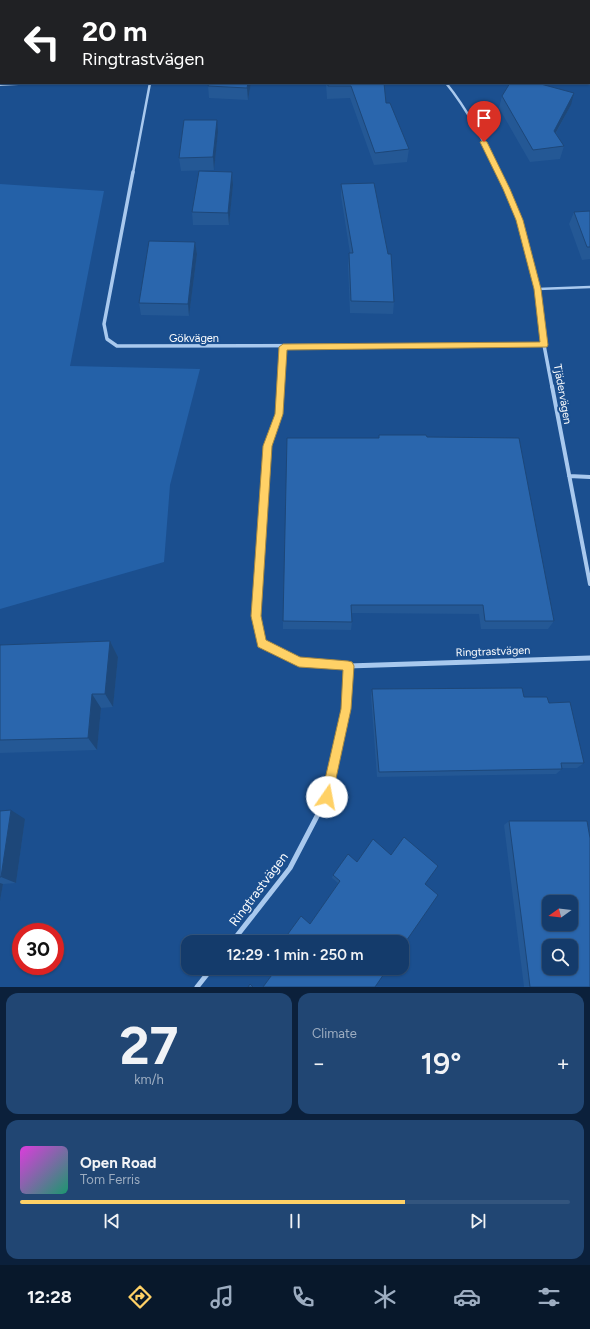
<!DOCTYPE html>
<html lang="en">
<head>
<meta charset="utf-8">
<style>
	body { margin:0; font-family:Figtree,sans-serif; background:#214673; color:#f1f3f6; height:100vh; display:flex; flex-direction:column; font-size:15px; white-space:nowrap }
	* { box-sizing:border-box; margin:0 }
	p { font-size:13px; color:#9dadc1 }
	.icon { flex:none; width:22px; height:22px; fill:none; stroke:currentColor; stroke-width:2; stroke-linecap:round; stroke-linejoin:round }
	.map { position:relative; height:987px; overflow:hidden }
	.sheet { display:flex; flex-direction:column; gap:6px; padding:6px; background:#0b203b; flex:1 }
	.sheet>* { flex:none }
	.top-card { position:absolute; left:0px; top:0px; width:590px; height:84px; box-shadow:0 1px 3px #0004,0 0 0 1px #33557e; background:#202124; color:#fff; overflow:hidden }
	.needle { width:26px; rotate:255deg }
	.controls { position:absolute; left:542px; top:895px; display:grid; gap:8px }
	.controls a { display:grid; place-items:center; width:36px; height:36px; border-radius:8px; background:#143b6b; box-shadow:0 1px 3px #0004,0 0 0 1px #33557e; font-size:20px }
	.speed { position:absolute; left:12px; top:923px; display:flex; gap:8px; font-size:20px; font-weight:700; text-align:center }
	.speed>* { display:grid; place-content:center; width:52px; height:52px; border-radius:50%; background:#143b6b; box-shadow:0 1px 3px #0004,0 0 0 1px #33557e; line-height:1 }
	.speed .limit { border:6px solid #d22; background:#fff; color:#111 }
	.pin { position:absolute; display:grid; place-items:center; width:34px; height:34px; color:#fff; margin:-41px -17px; border-radius:50% 50% 50% 0; rotate:-45deg; box-shadow:0 0 4px #0007 }
	.pin .icon { rotate:45deg }
	.me { position:absolute; width:44px; margin:-22px; rotate:12deg; stroke-linejoin:round; filter:drop-shadow(0 0 3px #0008) }
	.turn { display:flex; align-items:center; gap:14px; height:84px; padding:0 16px; font-size:18px }
	.turn .icon { width:52px; height:52px; stroke-width:2.5 }
	.turn b { display:block; font-size:28px; line-height:34px }
	.big { font-size:30px; font-weight:600; line-height:1.1 }
	.sheet .widget { flex:1; display:flex; flex-direction:column; justify-content:center; gap:6px; min-width:0; padding:0 14px; border-radius:12px; background:#214673 }
	.sheet .dial { align-items:center; gap:0 }
	.dial b { font-size:52px; line-height:1 }
	.song { display:flex; align-items:center; gap:12px }
	.cover { width:48px; height:48px; border-radius:6px; background:linear-gradient(135deg,hsl(300 70% 55%),hsl(160 70% 35%)) }
	.played { height:4px; border-radius:2px; background:linear-gradient(90deg,#ffd166 70%,#33557e 70%) }
	.keys { display:flex; justify-content:space-around; direction:ltr }
	.heat { display:flex; justify-content:space-between; align-items:center; font-size:22px; direction:ltr }
	.sheet .tiles { flex:1; display:grid; gap:6px; grid-template-columns:1fr 1fr }
	.widget:last-child { grid-column:span 2 }
	.trip { position:absolute; left:181px; top:935px; width:228px; height:40px; border-radius:12px; background:#143b6b; box-shadow:0 1px 3px #0004,0 0 0 1px #33557e; font-weight:600; line-height:40px; text-align:center }
	.menu { display:flex; height:64px; justify-content:space-around; align-items:center; background:#08182b; color:#9dadc1 }
	.menu .icon { width:28px; height:28px }
	.menu .selected { color:#ffd166 }
	.menu b { font-size:18px; color:#f1f3f6 }
	.map>svg:first-child { display:block }
	.green { fill:#2461a8 }
	.lines { fill:none; stroke-linecap:round; stroke-linejoin:round }
	.lane-far1 { stroke:#a9c9ee; stroke-width:2 }
	.lane { stroke:#a9c9ee; stroke-width:2.5 }
	.street-far3 { stroke:#a9c9ee; stroke-width:2.5 }
	.street-far2 { stroke:#a9c9ee; stroke-width:3.5 }
	.street-far1 { stroke:#a9c9ee; stroke-width:4 }
	.street { stroke:#a9c9ee; stroke-width:5 }
	.wall { fill:#245895 }
	.shaded-wall { fill:#1d4779 }
	.building { fill:#2a66ad; stroke:#1d4779; fill-rule:evenodd }
	.route { fill:#ffd166; stroke:#a68842 }
	.labels { text-anchor:middle; stroke-width:4; stroke-linejoin:round; paint-order:stroke }
	.street-label { font-size:11px; fill:#fff; stroke:#1b4f8f }
	.near-street-label { font-size:13px; fill:#fff; stroke:#1b4f8f }
</style>
</head>
<body>
<div class="map">
<svg width="590" height="987" viewBox="0 0 590 987">
	<rect width="100%" height="100%" fill="#1b4f8f"/>
	<!-- green -->
	<path class="green" d="M0,184l104,7 -34,175 130,3 -30,116 -6,77 -164,47z"/>
	<g class="lines">
		<!-- lane-far1 -->
		<path class="lane-far1" d="M0,85l37,-2"/>
		<!-- lane -->
		<path class="lane" d="M538,289l52,-2"/>
		<!-- street-far3 -->
		<path class="street-far3" d="M251,0l5,1
			M446,83c22,27 38,59 53,90
			M133,173l17,-90"/>
		<!-- street-far2 -->
		<path class="street-far2" d="M133,172l-29,152 3,15 10,7 427,-1
			M498,172l21,48 19,69 6,56 8,42
			M281,387l2,-40"/>
		<!-- street-far1 -->
		<path class="street-far1" d="M281,386l-2,27 -12,33 -11,170 6,27 22,11
			M552,386l38,198
			M569,476l21,1"/>
		<!-- street -->
		<path class="street" d="M282,653l17,9 49,4 242,-8
			M232,942l58,-74 37,-71 19,-88 2,-43
			M197,987l15,-19"/>
	</g>
	<!-- wall -->
	<path class="wall" d="M251,83l-3,17 -39,-2 -1,-12z
		M326,83h58l2,20 23,46 -2,13 -33,3 -24,-67 -23,1z
		M502,96l69,9 -15,28 8,13 -4,13 -30,3 -31,-54z
		M218,132l-4,38 -33,1 -2,-13z
		M232,172l1,13 -4,40h-36l-1,-13z
		M341,184l53,118 -1,12 -43,-1 -2,-47 1,-13h1l-9,-57z
		M590,211v48l-8,1 -13,-36 5,-12z
		M195,242l2,12 -8,62 -48,-1 -2,-12z
		M379,435l48,2 127,184 -6,8h-67l-2,-15 -127,-1v9l-1,8 -68,-1v-8l96,-183z
		M110,641l8,16 -5,50 -12,1 -4,42 -97,3v-108z
		M372,689l152,8 25,6 35,60 -7,5h-15v1l-6,5 -179,3 -6,-81z
		M0,811l25,8 -9,64 -13,1 -3,17z
		M509,821l81,166h-66l-3,-24 -17,-138z
		M357,862l68,22 -23,58h-114l-3,-2v-2l25,-14 28,-41 -6,-5 1,-3z"/>
	<!-- shaded-wall -->
	<path class="shaded-wall" d="M554,0h7l-1,1h-6z
		M248,83h3l-3,17 -1,-12z
		M574,93l-3,12 -21,38 4,-12z
		M217,120l1,12 -4,38 -1,-13z
		M232,172l1,13 -4,40 -1,-12z
		M195,242l2,12 -8,62 -1,-12z
		M110,641l8,16 -5,50 -8,-13z
		M92,694l9,14 -4,42 -9,-12z
		M11,810l14,9 -9,64 -15,-6z
		M0,883l3,1 -3,17z"/>
	<!-- building -->
	<path class="building" d="M86,0h33l-1,1h-32z
		M522,0h32v1h-33z
		M209,83h39l-1,5 -39,-2z
		M328,83h56l2,20h4l19,46 -34,4 -24,-67h-23z
		M510,83h27l37,10 -20,38 10,15 -31,4 -31,-54z
		M184,120h33l-4,37 -34,1z
		M199,171l33,1 -4,41 -36,-1z
		M374,183l14,71h3l3,48 -43,-1 -2,-48h4l-12,-69z
		M590,211v36h-3l-13,-35z
		M149,241l46,1 -7,62 -49,-1z
		M379,435h47l1,2 92,1 35,183h-69l-2,-16h-132l1,17 -69,-1 4,-183h92z
		M110,641l-5,53h-13l-4,44 -88,2v-95z
		M522,688l2,9h23l2,6 21,-1 14,61h-23l1,6 -183,3 -7,-83z
		M11,810l-10,67h-1v-66z
		M509,821h78l3,17v149h-60l-3,-25zM549,902h22v22h-22zM549,946h22v22h-22z
		M404,837l34,29 -13,18 13,11 -36,52v-5h-113l-4,-4 16,-22 9,8 30,-43 -7,-6 15,-21 9,8 16,-23 18,16z
		M277,968h111l-13,19h-112z
		M250,984l3,3h-5z"/>
	<!-- route -->
	<path class="route" d="M484,140l3,2 23,47 13,31 18,69 7,56 -1,2 -260,3 -4,64 -11,32 -11,170 5,24 34,17 48,4 4,1 2,4 -3,43 -19,88 -1,4 -4,2 -4,-2 -2,-4 20,-88 2,-39 -44,-3 -41,-20 -7,-31 12,-170 12,-32 4,-67 4,-3 257,-2 -6,-53 -18,-69 -13,-31 -23,-47z"/>
	<g class="labels">
		<!-- street labels -->
		<g class="street-label">
			<text x="194" y="342">Gökvägen</text>
			<text transform="translate(563 394) rotate(80)" y="4">Tjädervägen</text>
			<text transform="translate(493 651) rotate(-2)" y="4">Ringtrastvägen</text>
		</g>
		<!-- near-street labels -->
		<g class="near-street-label">
			<text transform="translate(258 889) rotate(-53)" y="5">Ringtrastvägen</text>
		</g>
	</g>
</svg>
<div class="controls">
<a><svg class="needle" viewBox="-14 -14 28 28"><path d="M0-13l5 13h-10z" fill="#e53935"/><path d="M0 13l5-13h-10z" fill="#9dadc1"/></svg></a>
<a><svg class="icon" aria-label="search" viewBox="0 0 24 24"><circle cx="10" cy="10" r="6"/><path d="M15 15l6 6"/></svg></a>
</div>
<div class="speed"><div class="limit">30</div></div>
<div class="pin" style="left:484px;top:142px;background:#d93025"><svg class="icon" aria-label="arrive" viewBox="0 0 24 24"><path d="M6 21V4h12l-3 4 3 4H6"/></svg></div>
<svg class="me" style="left:327px;top:797px" viewBox="-20 -20 40 40"><circle r="19" fill="#fff"/><path d="M0-13L10 11 0 6-10 11z" fill="#ffd166"/></svg>
<div class="trip">12:29 · 1 min · 250 m</div>
<div class="top-card">
<div class="turn"><svg class="icon" aria-label="left" viewBox="0 0 24 24"><path d="M17 20v-9H6M10 6l-5 5 5 5"/></svg><div><b>20 m</b>Ringtrastvägen</div></div>
</div>
</div>
<section class="sheet">
<div class="tiles">
<div class="widget dial"><b>27</b><p>km/h</p></div>
<div class="widget"><p>Climate</p>
<div class="heat"><a>−</a><b class="big">19°</b><a>+</a></div>
</div>
<div class="widget">
<div class="song"><i class="cover"></i><div><b>Open Road</b><p>Tom Ferris</p></div></div>
<div class="played"></div>
<div class="keys"><svg class="icon" aria-label="previous" viewBox="0 0 24 24"><path d="M18 5L8 12l10 7zM5 5v14"/></svg><svg class="icon" aria-label="pause" viewBox="0 0 24 24"><path d="M8 5v14M16 5v14"/></svg><svg class="icon" aria-label="next" viewBox="0 0 24 24"><path d="M6 5l10 7-10 7zM19 5v14"/></svg></div>
</div>
</div>
</section>
<nav class="menu">
<b>12:28</b>
<svg class="icon selected" aria-label="directions" viewBox="0 0 24 24"><path d="M12 3l9 9-9 9-9-9zM9 14v-3h6M13 9l2 2-2 2"/></svg>
<svg class="icon" aria-label="music" viewBox="0 0 24 24"><path d="M9 18V5l10-2v13"/><circle cx="6" cy="18" r="3"/><circle cx="16" cy="16" r="3"/></svg>
<svg class="icon" aria-label="phone" viewBox="0 0 24 24"><path d="M5 4h4l2 5-3 2q2 4 5 5l2-3 5 2v4C11 20 4 13 5 4z"/></svg>
<svg class="icon" aria-label="climate" viewBox="0 0 24 24"><path d="M12 3v18M4 7l16 10M4 17L20 7"/></svg>
<svg class="icon" aria-label="car" viewBox="0 0 24 24"><path d="M5 17H2v-5l4-1 3-4h7l3 4 3 1v5h-3M9 17h6M6 11h13"/><circle cx="7" cy="17" r="2"/><circle cx="17" cy="17" r="2"/></svg>
<svg class="icon" aria-label="filters" viewBox="0 0 24 24"><path d="M4 7h16M4 17h16"/><circle cx="9" cy="7" r="2"/><circle cx="15" cy="17" r="2"/></svg>
</nav>
</body>
</html>
